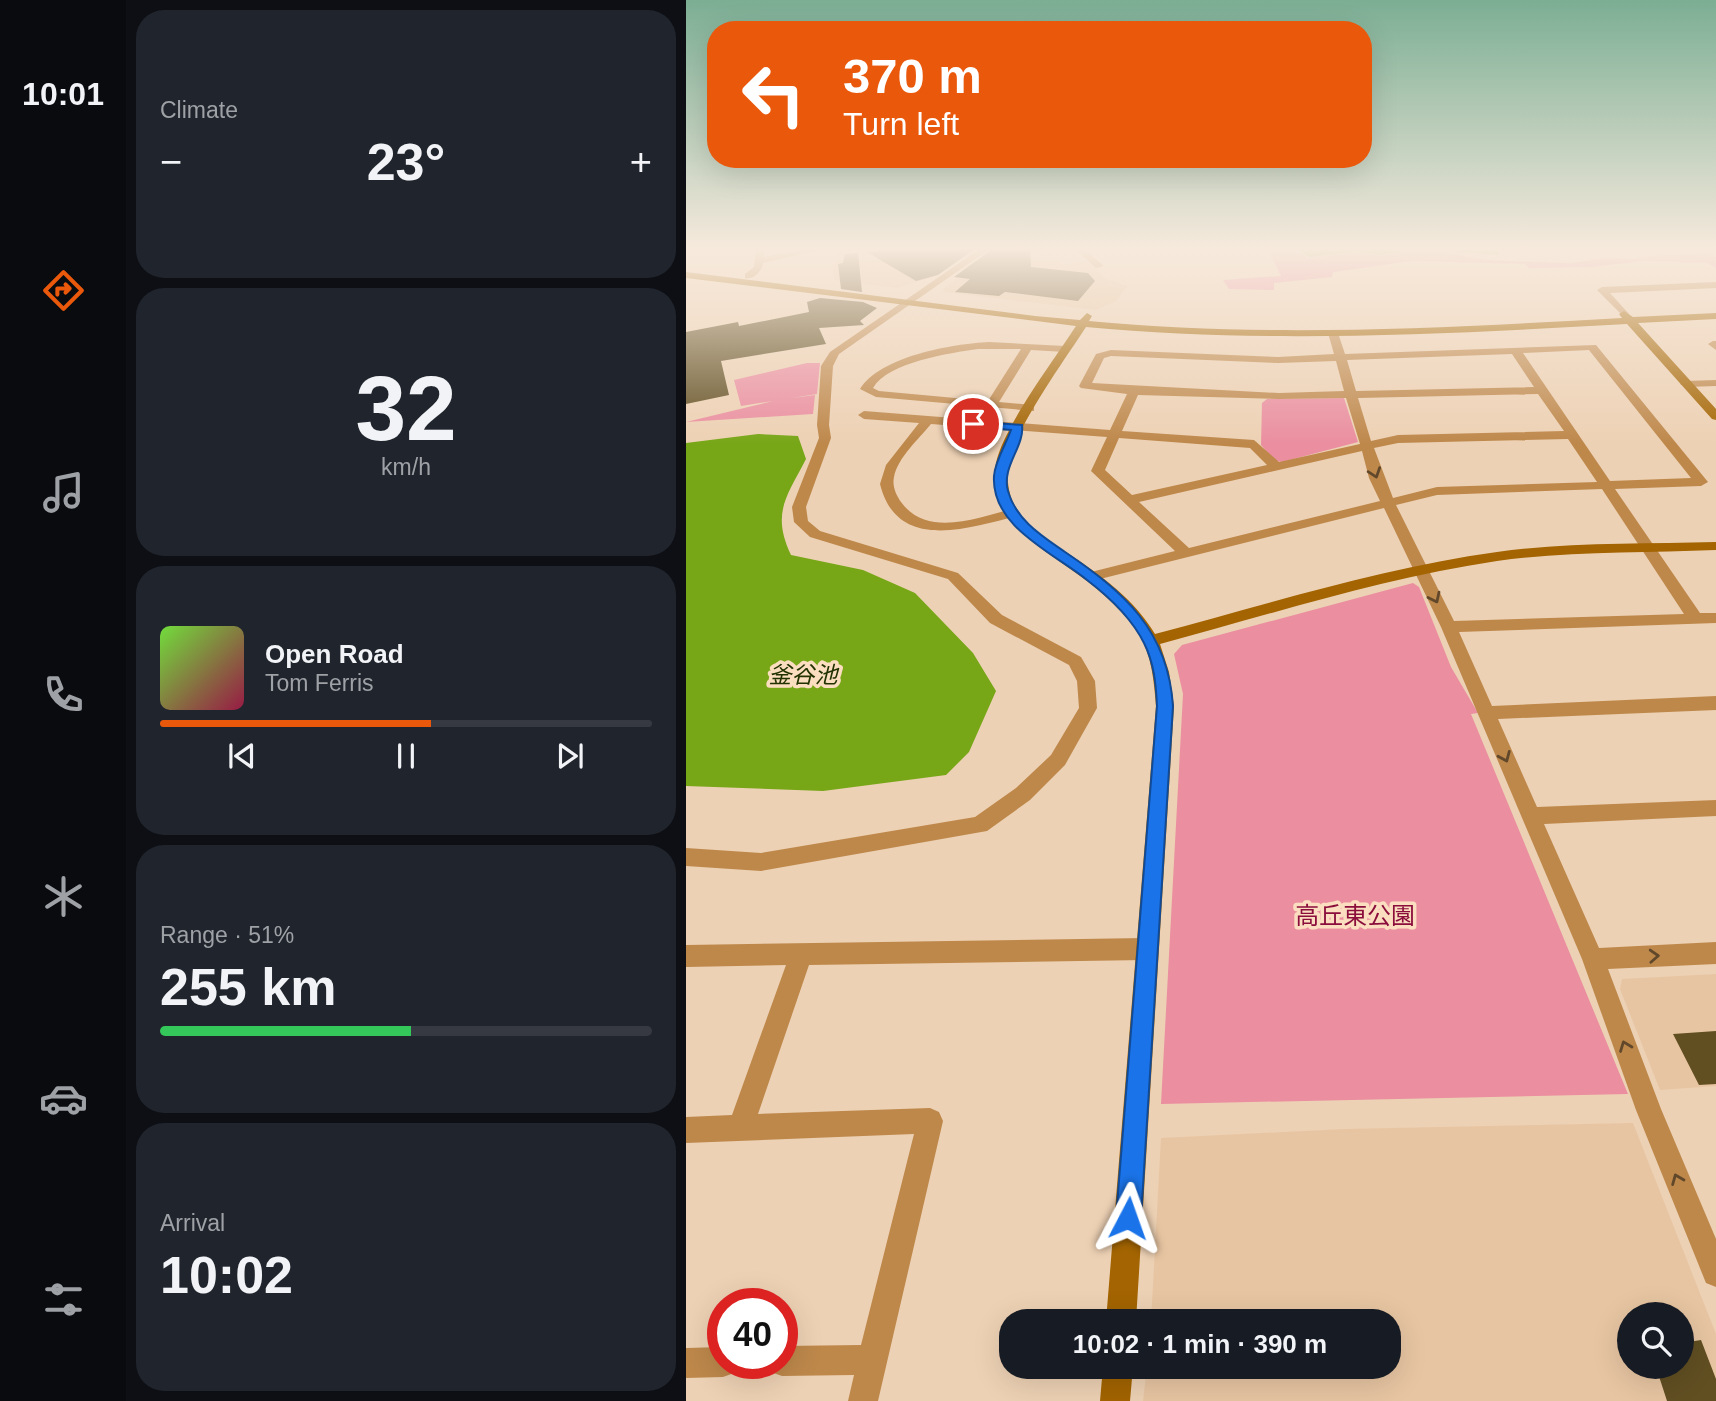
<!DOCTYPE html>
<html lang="en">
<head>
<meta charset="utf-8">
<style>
	body { margin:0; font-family:Helvetica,"Noto Sans JP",sans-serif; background:#20242c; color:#f1f3f6; height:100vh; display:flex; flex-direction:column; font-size:26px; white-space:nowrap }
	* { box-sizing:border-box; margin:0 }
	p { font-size:23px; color:#9ea1a6 }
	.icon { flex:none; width:38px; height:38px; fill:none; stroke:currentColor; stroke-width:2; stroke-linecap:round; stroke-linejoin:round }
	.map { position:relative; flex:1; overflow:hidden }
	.panel { display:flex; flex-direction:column; gap:10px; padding:10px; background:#0d0f14; width:560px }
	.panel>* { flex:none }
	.banner { position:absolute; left:21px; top:21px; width:665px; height:147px; border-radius:28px; box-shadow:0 7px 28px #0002; background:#ea580c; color:#fff; overflow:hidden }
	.controls { position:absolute; left:931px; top:1302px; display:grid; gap:14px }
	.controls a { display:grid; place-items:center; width:77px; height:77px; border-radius:50%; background:#171b24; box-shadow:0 7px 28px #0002; font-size:35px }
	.speed { position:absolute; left:21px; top:1288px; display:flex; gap:14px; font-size:35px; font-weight:700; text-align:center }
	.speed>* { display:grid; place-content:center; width:91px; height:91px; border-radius:50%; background:#171b24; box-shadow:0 7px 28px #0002; line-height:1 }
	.speed .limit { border:10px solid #d22; background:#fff; color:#111 }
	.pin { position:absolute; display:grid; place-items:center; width:60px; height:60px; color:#fff; margin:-30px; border:4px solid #fff; border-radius:50%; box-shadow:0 2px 7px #0007 }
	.me { position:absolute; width:77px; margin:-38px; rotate:4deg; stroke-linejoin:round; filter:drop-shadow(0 0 5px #0008) }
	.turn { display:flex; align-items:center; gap:24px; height:147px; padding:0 21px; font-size:32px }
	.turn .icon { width:91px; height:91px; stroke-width:2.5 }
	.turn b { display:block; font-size:49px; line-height:60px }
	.big { font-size:52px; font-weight:800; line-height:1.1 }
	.panel .widget { flex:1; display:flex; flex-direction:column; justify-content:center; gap:10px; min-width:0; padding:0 24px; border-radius:28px; background:#20242c }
	.panel .dial { align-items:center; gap:0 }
	.dial b { font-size:91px; line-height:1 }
	.song { display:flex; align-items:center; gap:21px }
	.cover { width:84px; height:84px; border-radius:10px; background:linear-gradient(135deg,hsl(100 70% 55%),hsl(340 70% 35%)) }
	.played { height:7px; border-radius:4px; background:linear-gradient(90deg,#ea580c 55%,#363941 55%) }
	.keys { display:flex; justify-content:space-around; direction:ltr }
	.heat { display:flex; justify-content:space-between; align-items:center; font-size:38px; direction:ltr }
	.charge { height:10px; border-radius:5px; background:linear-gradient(90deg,#34c759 51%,#363941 0) }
	.trip { position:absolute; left:313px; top:1309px; width:402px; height:70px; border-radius:28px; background:#171b24; box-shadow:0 7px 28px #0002; font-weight:800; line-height:70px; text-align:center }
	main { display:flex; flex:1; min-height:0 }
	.menu { display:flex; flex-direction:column; width:126px; justify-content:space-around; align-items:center; background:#090b0e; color:#9ea1a6 }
	.menu .icon { width:49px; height:49px }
	.menu .current { color:#ea580c }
	.menu b { font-size:32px; color:#f1f3f6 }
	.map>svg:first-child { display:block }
	.built { fill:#e7c5a2; fill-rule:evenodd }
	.green { fill:#ea8ea0 }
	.water { fill:#77a617 }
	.building { fill:#614f22 }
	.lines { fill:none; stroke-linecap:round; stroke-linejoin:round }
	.street { fill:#be884b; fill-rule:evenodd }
	.secondary { fill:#a36401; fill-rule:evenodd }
	.oneway { stroke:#61482b }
	.route { fill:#1a73e8; stroke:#114b97; stroke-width:2 }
	.labels { text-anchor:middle; stroke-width:7; stroke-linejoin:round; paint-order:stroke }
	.water-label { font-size:23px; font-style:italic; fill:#213200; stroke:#fbdec0 }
	.near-park-label { font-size:24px; fill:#8a0d3c; stroke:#fbdec0 }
</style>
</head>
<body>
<main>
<nav class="menu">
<b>10:01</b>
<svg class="icon current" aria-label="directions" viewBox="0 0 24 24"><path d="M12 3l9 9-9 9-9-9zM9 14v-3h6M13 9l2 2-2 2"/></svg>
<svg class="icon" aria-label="music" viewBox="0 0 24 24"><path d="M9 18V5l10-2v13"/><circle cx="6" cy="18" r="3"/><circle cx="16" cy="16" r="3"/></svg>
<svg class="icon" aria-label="phone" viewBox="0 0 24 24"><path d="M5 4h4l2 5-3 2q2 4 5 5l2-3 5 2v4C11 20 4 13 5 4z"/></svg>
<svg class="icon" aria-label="climate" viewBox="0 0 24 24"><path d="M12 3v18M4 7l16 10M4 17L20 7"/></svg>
<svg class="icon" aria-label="car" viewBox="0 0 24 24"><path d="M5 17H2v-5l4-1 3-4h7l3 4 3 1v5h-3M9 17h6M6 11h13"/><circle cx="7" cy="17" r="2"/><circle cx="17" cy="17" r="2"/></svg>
<svg class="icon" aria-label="filters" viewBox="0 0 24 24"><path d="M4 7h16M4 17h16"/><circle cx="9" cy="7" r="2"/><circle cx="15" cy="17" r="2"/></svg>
</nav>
<section class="panel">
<div class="widget"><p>Climate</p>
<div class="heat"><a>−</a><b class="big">23°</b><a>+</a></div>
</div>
<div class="widget dial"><b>32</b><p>km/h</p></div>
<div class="widget">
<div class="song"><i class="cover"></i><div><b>Open Road</b><p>Tom Ferris</p></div></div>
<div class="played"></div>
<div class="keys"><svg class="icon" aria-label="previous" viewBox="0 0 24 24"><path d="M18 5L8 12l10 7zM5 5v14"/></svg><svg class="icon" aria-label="pause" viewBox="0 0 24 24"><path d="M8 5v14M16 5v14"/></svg><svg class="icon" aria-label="next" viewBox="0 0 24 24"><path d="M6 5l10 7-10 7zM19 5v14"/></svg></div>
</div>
<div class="widget"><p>Range · 51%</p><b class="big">255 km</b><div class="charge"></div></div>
<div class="widget"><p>Arrival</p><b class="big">10:02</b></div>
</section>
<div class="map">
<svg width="1030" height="1401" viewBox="0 0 1030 1401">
	<rect width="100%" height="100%" fill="#edd1b4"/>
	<!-- built -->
	<path class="built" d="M154,248h52l20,7 26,20 -41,13 -63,-8 -2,-12z
		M372,252l2,2 -5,3 7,8 24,-4 20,18 22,7 -12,15 -20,9 -152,-18 -1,-3 28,-22z
		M1030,974v112l-56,4 -40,-101 2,-10z
		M947,1123l83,211v67h-573l4,-34h243v-46h-239l10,-183 183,-9zM943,1314h53v53h-53z"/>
	<!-- green -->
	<path class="green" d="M586,248h21l15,10 48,-5 25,3 39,-7 68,11 82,3 34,-5 29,1 17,-3 59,-3 7,4v11l-8,-5 -64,-2 -53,6 -62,1 -4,-4 -114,-3 -78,11 -1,5 -58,6v7l-45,-1 -6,-9 58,-4 -10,-20z
		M121,363h13l-3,31 -76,12 -7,-26z
		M129,395l-2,19 -127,8 91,-22z
		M658,398l14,44 -76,20 -7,-1 -14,-16 1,-42 5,-4z
		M727,583l6,4 32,80 27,46 -7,1 157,380 -467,10 22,-410 -9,-40 8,-9z"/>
	<!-- water -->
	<path class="water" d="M609,248h201l3,7 -78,-7 -41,7 -23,-3 -48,5z
		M72,434l40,2 8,23c-19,37 -35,54 -15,96l72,15 52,23 58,60 23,38 -27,61 -23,23 -123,16 -137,-5v-343z"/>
	<!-- building -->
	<path class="building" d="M219,248h71l-38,27 -22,6 -49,-29z
		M308,248h36l1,19 57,6 7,8 -17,20 -73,-9 -6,4 -44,-4 15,-13 -16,-2z
		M172,253l4,39 -21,-3 -3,-25 5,-1 2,-9z
		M134,298l43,4 14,6 -17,13 4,4 -45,3 7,16 -105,17 8,34 -43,9v-72l52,-10 1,4 70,-14 -2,-10z
		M1030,1031v53l-17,1 -26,-51z
		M1015,1340l15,39v22h-49l-11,-34h26v-24z"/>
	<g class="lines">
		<!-- street -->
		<path class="street" d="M70,248h8v9l47,-9h18l-66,15c-1,8 -9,17 -18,15v-4l9,-7z
			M295,248h10l-152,106 -6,12 -4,59 2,13 -25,69 2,14 12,10 138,42 44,42 79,42 14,24 2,27 -32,57 -35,35 -43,31 -226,40 -75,-5v-18l75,5 214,-36 41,-29 35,-33 28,-47 -2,-27 -8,-16 -79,-42 -42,-44 -138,-42 -16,-15 -2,-15 27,-69 -2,-13 4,-59 9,-14z
			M388,248h9l21,18 -8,2z
			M1030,282v6l-106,5 19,21 -5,3 -27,-27 5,-3z
			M647,330l5,3 7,21 251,-9 112,137 -7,4 -86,3 85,124h16v10l-257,9 33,74 224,-10v14l-218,9 39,88 179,-7v16l-172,8 55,124 117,-6v22l-108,5 53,140 55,130v48l-10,-4 -70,-173 -54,-151 -141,-332 -57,-119 -292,73 -8,-5 3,-3 88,-22 -84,-80 16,-34 -176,-13c-12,15 -33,33 -37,53 -2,9 2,18 7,25 26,36 76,16 111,7l7,4 -2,3c-48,12 -120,37 -137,-32l6,-19 33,-42 -55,-4 -6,-4 6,-4 246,19 17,-36 -46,-6 -2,-2 17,-32 15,-4 167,7 56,-3 -6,-21zM903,350l102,128 -81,3 -87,-128zM826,354l22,33 -178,4 -9,-31zM425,356l167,7 58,-2 8,30 -65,2 -187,-10 12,-25zM852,394l26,37 -166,4 -27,6 -13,-43zM452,395l141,4 67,-1 14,46 -81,18 -25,-22 -132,-9zM433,438l131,10 17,17 -135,30 -27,-25zM882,439l29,43 -160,5 -44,11 -19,-50 24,-5zM676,451l7,27 11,23 -191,47 -50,-46zM916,489l82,125 -230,7 -58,-116 41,-10z
			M1027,341h3v9l-8,-6z
			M303,342l76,4 5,3 -5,3 -34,-2 -32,52 35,3v6l-158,-14 -16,-8c21,-33 92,-45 129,-47zM292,349h43l-33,52 -109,-10 -6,-3c15,-26 77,-35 105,-39z
			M1030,380v6l-30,1 -6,-3 6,-3z
			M459,938l8,4 3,7 -3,7 -8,4 -336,5 -51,149 172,-6 9,4 4,9 -65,280h-30l6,-26 -72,1 -11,-4 -3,-9h14v-17l79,-1 53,-211 -228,9v-26l46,-2 54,-150 -100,2v-22z
			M37,1347v16h15l-4,10 -11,4 -37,1v-30z"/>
		<!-- secondary -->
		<path class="secondary" d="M0,272l349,44 45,4 7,-7 5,3 -3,5c178,17 356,7 533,-3l-3,-4 5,-3 9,6 83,-4v6l-78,4 78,86v11l-4,-1 -85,-95c-180,10 -361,20 -541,3 -22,34 -69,98 -77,135 -3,16 -1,34 8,47 12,20 33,33 52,45 33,22 66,46 86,80 113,-30 226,-66 342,-82 72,-10 147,-8 219,-10v8c-72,3 -147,1 -219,11 -114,17 -225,53 -337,83l9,28 5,34 -38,615h-30l50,-615c-2,-24 -4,-50 -17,-72 -13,-20 -33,-38 -52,-53 -37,-29 -104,-59 -91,-118 8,-37 58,-103 80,-137l-390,-48z
			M417,1367h30l-3,34h-30z"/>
	</g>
	<!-- one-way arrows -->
	<defs><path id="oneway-chevron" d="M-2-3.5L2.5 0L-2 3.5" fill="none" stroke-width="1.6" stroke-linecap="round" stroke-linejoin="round" transform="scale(1.75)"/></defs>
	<g class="oneway">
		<use href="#oneway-chevron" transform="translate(689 473) rotate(71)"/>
		<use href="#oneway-chevron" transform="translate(749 598) rotate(64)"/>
		<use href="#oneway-chevron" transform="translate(819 757) rotate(67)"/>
		<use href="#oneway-chevron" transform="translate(968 956) rotate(-3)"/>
		<use href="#oneway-chevron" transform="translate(939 1046) rotate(-111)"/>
		<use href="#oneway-chevron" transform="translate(991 1179) rotate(-112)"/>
	</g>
	<!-- sky -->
	<linearGradient id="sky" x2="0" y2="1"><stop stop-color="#7bae94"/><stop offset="0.56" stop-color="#f7eadd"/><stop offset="1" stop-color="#f7eadd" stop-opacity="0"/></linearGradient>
	<rect width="1030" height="444" fill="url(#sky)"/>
	<!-- route -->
	<path class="route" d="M283,421l53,4c3,21 -21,42 -14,66 8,29 34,45 57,61 59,40 103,78 108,154l-32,512 -4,9 -9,3 -8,-3 -4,-9 41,-512c-1,-22 -3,-43 -13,-63 -12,-24 -36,-47 -57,-63 -33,-27 -96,-53 -93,-104 1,-15 12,-32 17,-46l-38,-3 -4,-1z"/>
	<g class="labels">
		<!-- water labels -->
		<g class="water-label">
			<text x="117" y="683">釜谷池</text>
		</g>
		<!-- near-park labels -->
		<g class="near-park-label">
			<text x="669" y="924">高丘東公園</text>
		</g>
	</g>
</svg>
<div class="controls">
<a><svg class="icon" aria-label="search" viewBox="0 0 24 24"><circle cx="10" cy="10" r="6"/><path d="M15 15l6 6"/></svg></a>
</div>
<div class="speed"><div class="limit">40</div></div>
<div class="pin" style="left:287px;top:424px;background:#d93025"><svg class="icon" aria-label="arrive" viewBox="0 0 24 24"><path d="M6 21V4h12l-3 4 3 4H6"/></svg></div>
<svg class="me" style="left:442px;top:1218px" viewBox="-20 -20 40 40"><path d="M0-17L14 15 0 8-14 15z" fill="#1a73e8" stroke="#fff" stroke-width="4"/></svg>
<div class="trip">10:02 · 1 min · 390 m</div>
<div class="banner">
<div class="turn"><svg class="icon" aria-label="left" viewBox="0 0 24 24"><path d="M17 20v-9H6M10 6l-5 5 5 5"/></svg><div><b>370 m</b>Turn left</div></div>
</div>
</div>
</main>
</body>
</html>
